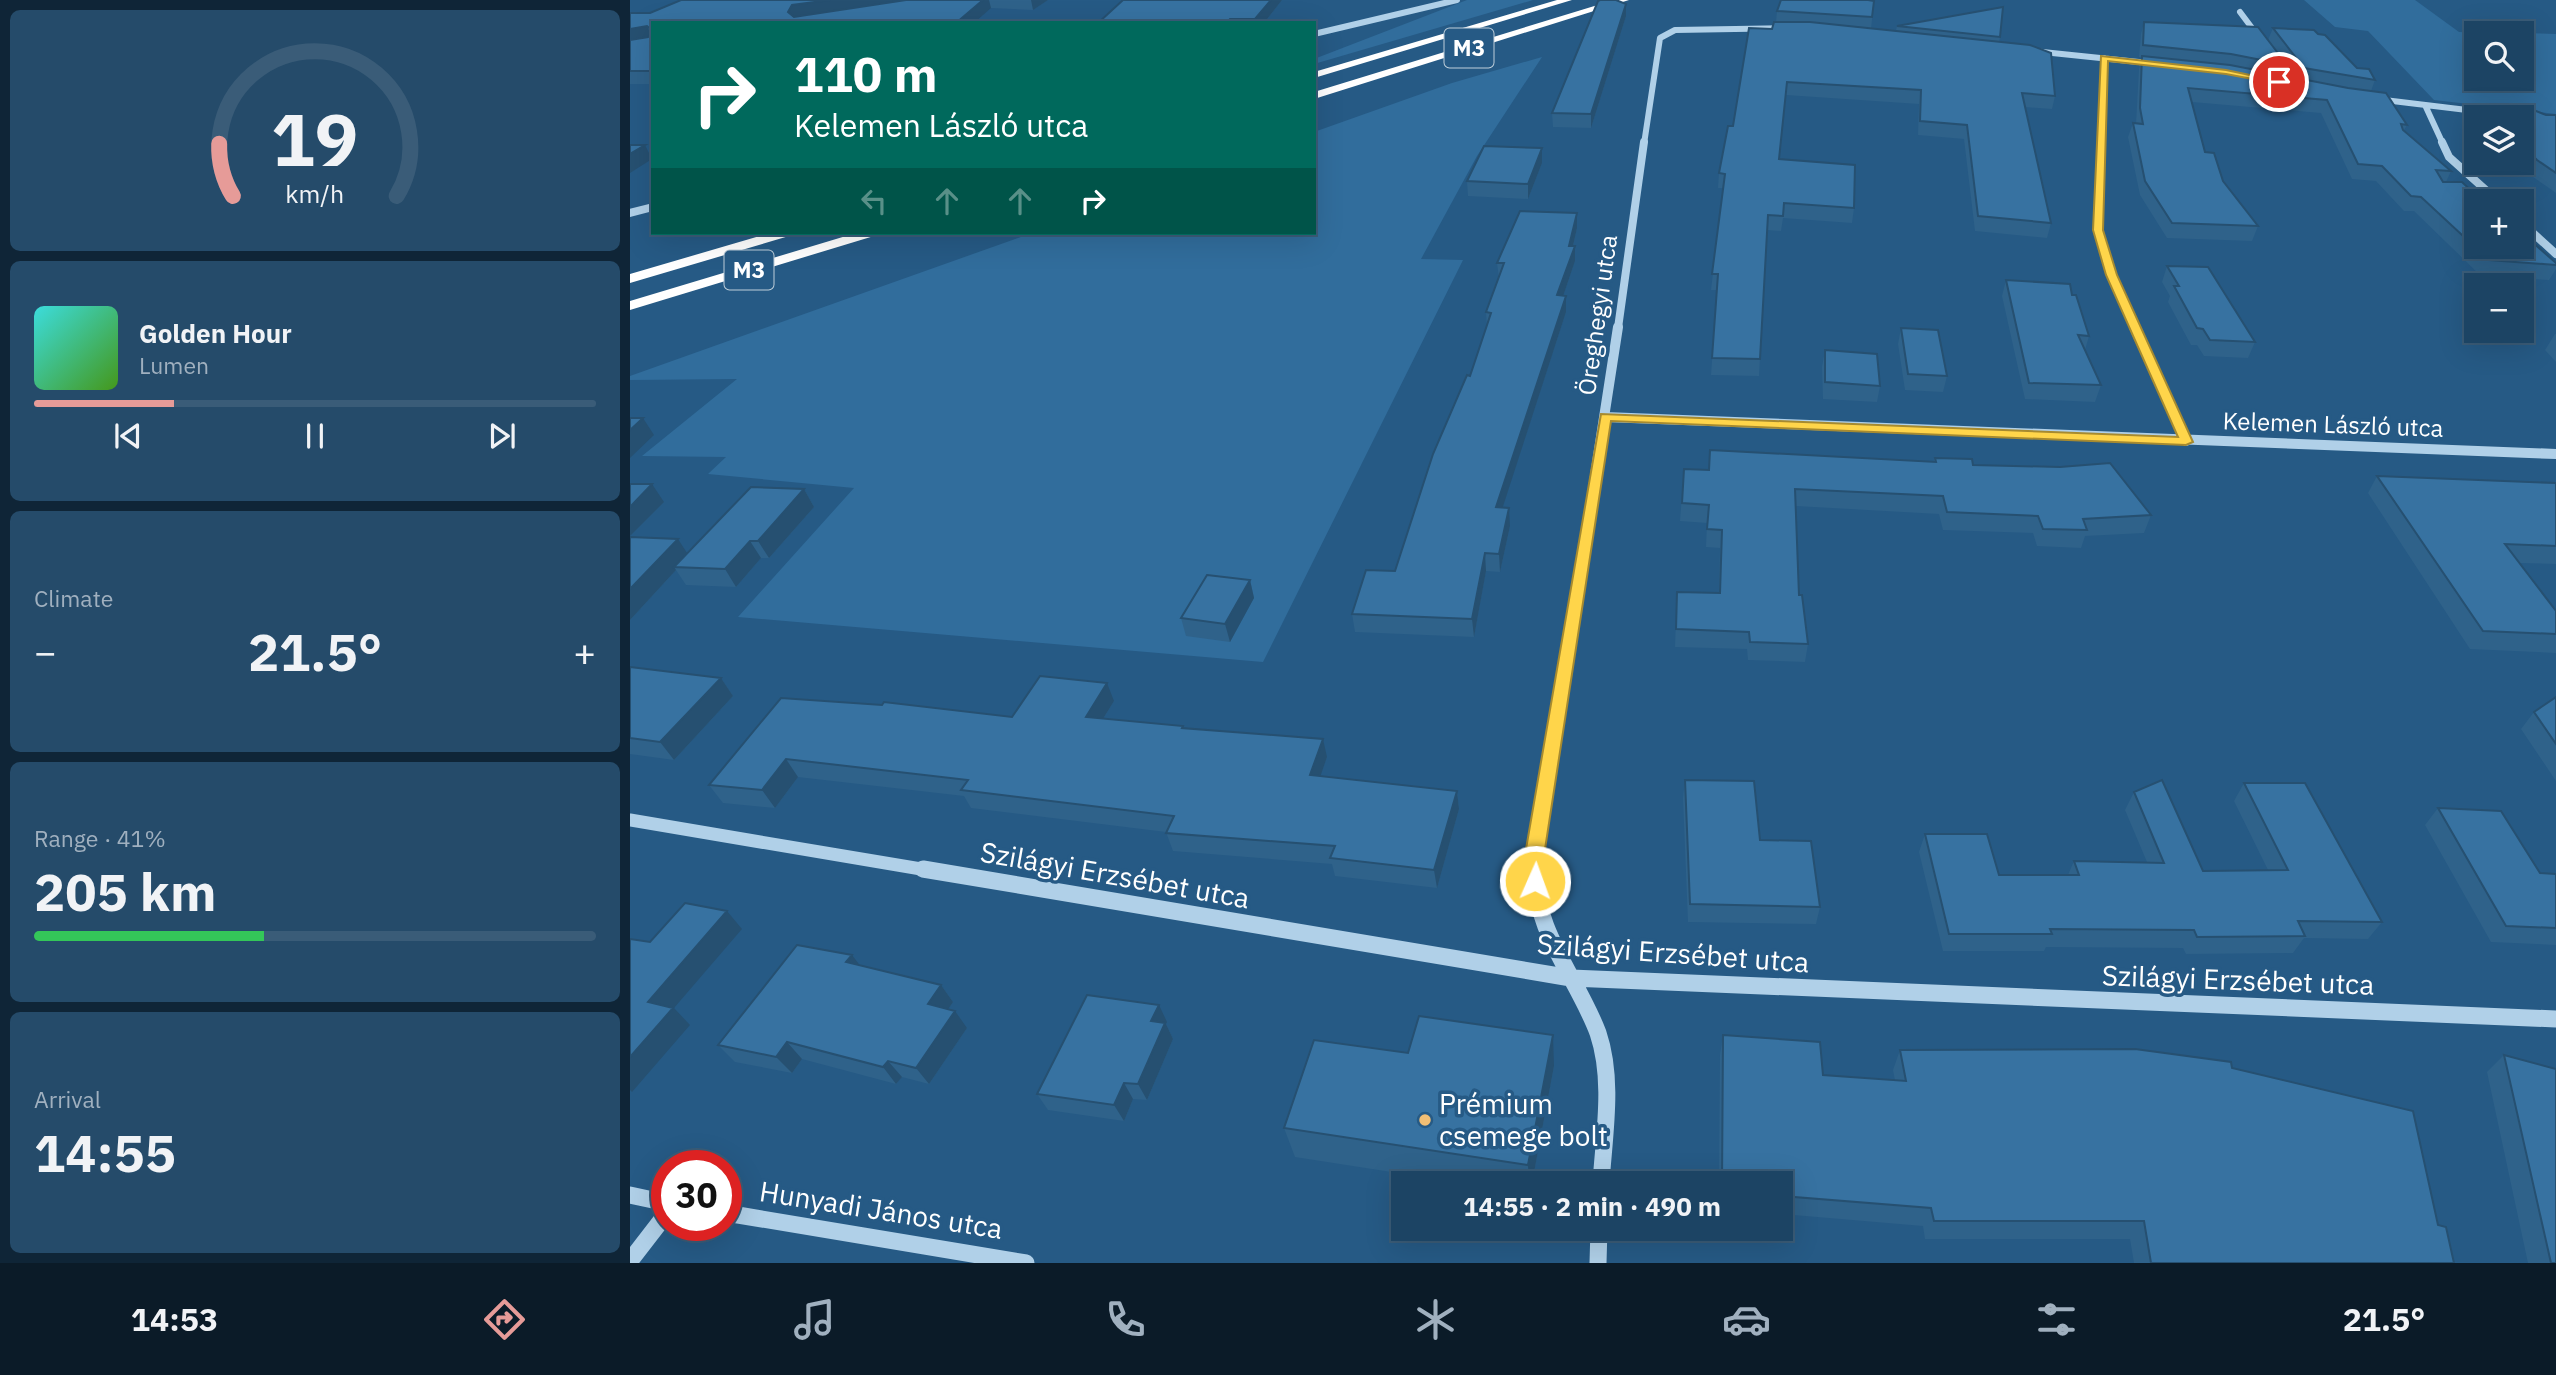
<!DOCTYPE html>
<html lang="en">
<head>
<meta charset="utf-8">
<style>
	body { margin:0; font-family:"IBM Plex Sans",sans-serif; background:#254b6a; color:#f1f3f6; height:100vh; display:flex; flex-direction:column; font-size:26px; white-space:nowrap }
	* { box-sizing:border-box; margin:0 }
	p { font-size:23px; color:#a0b0bf }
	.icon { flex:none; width:38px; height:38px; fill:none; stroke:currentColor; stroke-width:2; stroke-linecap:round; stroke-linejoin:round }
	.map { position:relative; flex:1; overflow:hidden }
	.sheet { display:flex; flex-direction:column; gap:10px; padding:10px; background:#0f2537; width:630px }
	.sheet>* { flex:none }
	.guide { position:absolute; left:21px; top:21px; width:665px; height:214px; border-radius:0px; box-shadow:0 7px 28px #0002,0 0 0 2px #3a5c78; background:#00695c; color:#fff; overflow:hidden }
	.buttons { position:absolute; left:1834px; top:21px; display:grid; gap:14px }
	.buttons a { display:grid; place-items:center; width:70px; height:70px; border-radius:0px; background:#1c4464; box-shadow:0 7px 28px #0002,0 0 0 2px #3a5c78; font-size:35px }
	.speed { position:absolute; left:21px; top:1150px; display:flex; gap:14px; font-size:35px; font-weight:700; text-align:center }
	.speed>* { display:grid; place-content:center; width:91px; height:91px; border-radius:50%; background:#1c4464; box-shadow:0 7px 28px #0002,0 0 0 2px #3a5c78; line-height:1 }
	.speed .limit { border:10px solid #d22; background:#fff; color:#111 }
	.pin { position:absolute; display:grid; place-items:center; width:60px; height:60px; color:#fff; margin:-30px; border:4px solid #fff; border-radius:50%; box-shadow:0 2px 7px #0007 }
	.me { position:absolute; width:77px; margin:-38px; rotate:2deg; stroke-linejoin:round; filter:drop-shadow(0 0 5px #0008) }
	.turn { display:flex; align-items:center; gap:24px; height:147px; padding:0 28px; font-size:32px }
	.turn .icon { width:91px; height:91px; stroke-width:2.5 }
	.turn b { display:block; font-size:49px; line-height:60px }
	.lanes { display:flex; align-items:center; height:66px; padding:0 28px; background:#0003; justify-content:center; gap:35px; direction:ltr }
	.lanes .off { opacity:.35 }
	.big { font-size:52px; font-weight:800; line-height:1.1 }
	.sheet .card { flex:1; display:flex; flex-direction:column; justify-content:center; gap:10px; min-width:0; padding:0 24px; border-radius:10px; background:#254b6a }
	.sheet .dial { align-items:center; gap:0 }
	.dial svg { height:182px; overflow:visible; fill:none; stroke:#3a5c78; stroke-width:7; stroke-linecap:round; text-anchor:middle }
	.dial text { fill:#f1f3f6; stroke:none }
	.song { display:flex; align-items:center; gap:21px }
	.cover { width:84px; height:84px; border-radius:10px; background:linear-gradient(135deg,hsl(180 70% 55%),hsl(100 70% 35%)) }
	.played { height:7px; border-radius:4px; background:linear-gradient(90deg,#e69b98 25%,#3a5c78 25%) }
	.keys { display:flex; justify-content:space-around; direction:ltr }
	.heat { display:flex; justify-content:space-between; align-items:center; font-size:38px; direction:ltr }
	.charge { height:10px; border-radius:5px; background:linear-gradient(90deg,#34c759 41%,#3a5c78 0) }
	.trip { position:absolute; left:761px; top:1171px; width:402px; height:70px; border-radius:0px; background:#1c4464; box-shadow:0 7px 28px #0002,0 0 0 2px #3a5c78; font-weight:800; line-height:70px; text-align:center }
	.tabs { display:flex; height:112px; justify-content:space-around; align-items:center; background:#0b1b28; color:#a0b0bf }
	.tabs .icon { width:49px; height:49px }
	.tabs .current { color:#e69b98 }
	.tabs b { font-size:32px; color:#f1f3f6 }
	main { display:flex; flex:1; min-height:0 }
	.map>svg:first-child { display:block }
	.green { fill:#316d9c }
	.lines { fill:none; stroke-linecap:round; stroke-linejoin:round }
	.minor-far4 { stroke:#b0d0e8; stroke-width:6 }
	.minor-far3 { stroke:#b0d0e8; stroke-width:8 }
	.minor-far2 { stroke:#b0d0e8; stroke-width:10 }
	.minor-far1 { stroke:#b0d0e8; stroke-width:13 }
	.minor { stroke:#b0d0e8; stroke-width:17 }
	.highway { fill:#fff; fill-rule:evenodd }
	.wall { fill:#2f628a; fill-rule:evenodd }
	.shaded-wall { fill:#265071 }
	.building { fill:#3772a1; stroke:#265071; stroke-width:2 }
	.route { fill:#ffd54a; stroke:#a68a30; stroke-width:2 }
	.poi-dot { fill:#f1bf75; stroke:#265a85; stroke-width:2.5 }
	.labels { text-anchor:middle; stroke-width:7; stroke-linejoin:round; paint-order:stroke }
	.shield { fill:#265a85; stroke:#beceda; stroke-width:2 }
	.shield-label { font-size:23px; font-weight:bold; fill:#fff }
	.street-label { font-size:24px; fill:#fff; stroke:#265a85 }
	.near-street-label { font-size:28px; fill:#fff; stroke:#265a85 }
	.near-poi-label { font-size:28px; fill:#fff; stroke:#265a85; text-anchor:start }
</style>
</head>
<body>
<main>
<section class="sheet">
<div class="card dial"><svg viewBox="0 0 100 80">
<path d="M14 69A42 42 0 1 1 86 69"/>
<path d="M14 69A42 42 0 0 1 8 46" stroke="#e69b98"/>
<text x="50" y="56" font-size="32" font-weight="700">19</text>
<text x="50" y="72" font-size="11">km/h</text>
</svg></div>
<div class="card">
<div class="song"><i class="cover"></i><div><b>Golden Hour</b><p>Lumen</p></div></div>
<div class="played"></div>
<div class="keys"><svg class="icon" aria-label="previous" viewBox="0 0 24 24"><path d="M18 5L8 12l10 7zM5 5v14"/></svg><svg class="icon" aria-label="pause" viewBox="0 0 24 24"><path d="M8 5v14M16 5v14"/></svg><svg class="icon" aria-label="next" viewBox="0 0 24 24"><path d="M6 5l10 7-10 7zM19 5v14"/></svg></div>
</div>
<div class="card"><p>Climate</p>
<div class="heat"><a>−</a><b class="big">21.5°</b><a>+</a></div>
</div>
<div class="card"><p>Range · 41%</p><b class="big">205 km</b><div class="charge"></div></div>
<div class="card"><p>Arrival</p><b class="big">14:55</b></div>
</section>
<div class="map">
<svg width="1926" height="1263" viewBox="0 0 1926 1263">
	<rect width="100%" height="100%" fill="#265a85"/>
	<!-- green -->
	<path class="green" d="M837,0h66l-219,64v-5z
		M1674,0h111l44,32 52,1h-35v46h46v-46l34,1v80l-122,-14 -66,-69 -33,-4z
		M912,57l-65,99 -56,103 42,1 -200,402 -525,-45 116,-129 -146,-14 18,-17 -84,-1 95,-77 -107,1v-4l402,-143h282v-101l138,-49z"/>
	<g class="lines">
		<!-- minor-far4 -->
		<path class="minor-far4" d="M1610,12l21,28
			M684,34l143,-34
			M1403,51l125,13
			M1746,99l124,15
			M1795,105l18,39
			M1014,144l16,-106 15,-8 113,-2
			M1471,144l3,-86"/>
		<!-- minor-far3 -->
		<path class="minor-far3" d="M1471,142l-3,88 13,45 24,53
			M1812,142l7,15 49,44
			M0,213l23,-6
			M1892,223l34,31
			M988,328l26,-186"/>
		<!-- minor-far2 -->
		<path class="minor-far2" d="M1504,327l52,114
			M975,417l951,37
			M951,566l37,-239"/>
		<!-- minor-far1 -->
		<path class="minor-far1" d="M0,820l303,51
			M905,871l1,-22 46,-285"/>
		<!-- minor -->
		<path class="minor" d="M293,869l648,109 985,41
			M905,869c-2,61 43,110 63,164 16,47 6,102 3,150
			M0,1195l37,8
			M96,1213l300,50
			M0,1261l37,-48
			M968,1263l1,-35"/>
		<!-- highway -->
		<path class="highway" d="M927,0h15l-258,78v-6z
			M984,0h15l-315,99v-7z
			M140,233h21l-2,3 -159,47v-9z
			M226,233h20l-2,3 -244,74v-9z"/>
	</g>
	<!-- wall -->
	<path class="wall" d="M51,0h367l-15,10 -42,-2 -338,15v61h-23v-71h20z
		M493,0h159l-18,23h-166z
		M1244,1l-3,28 25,2 1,-5 103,11 -1,5 56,54 -3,13 -27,-2 26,116 -4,15 -72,-7 -11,-92 -46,-4 1,-31 -133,-9 -7,64 75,49 -2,15 -69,-5 -2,13 -14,-1 -8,146 -48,-1 6,-85h-6l12,-102h-5l1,-15 14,-47 39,-97 4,-7 1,-11z
		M996,16l-35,112 -38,-1 -1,-14z
		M1514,22l124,18 5,-12 45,6 39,34 18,12 -4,11 36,34 -3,5 47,41 -5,11 30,19 80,62v6l-7,11 -68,-4 -67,-65h-10l-28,-30 -24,-2 -31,-66 -129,-11 13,50 18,29 35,45 -6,15 -85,-3 -27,-43 -12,-58 5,-14 3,1 3,-55 3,-11 -3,-1 2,-23zM1657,65l10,13 -14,-3z
		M1856,109l70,6v78l-27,-19 -11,-11h4v-46h-40z
		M912,163l-14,36 -60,-3 -1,-15z
		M947,228l-4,18h2v15l-12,35 3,16 -64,196 8,18 -10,46 -14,-1 -12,66 -119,-5 -3,-18 43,-43 75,-195 17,-49 -1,-15 13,-34 -2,-15z
		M1537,266l88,76 -7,16 -44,-2 -7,-11h-6l-23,-43 2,-6 -8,-14z
		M1376,280l66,15 17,41 -4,14 16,35 -6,17 -70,-3 -23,-103z
		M1271,328l46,48 -4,16 -38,-2 -7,-46z
		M1925,334h1v28l-11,-12z
		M1195,350l55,36 -3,16 -54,-3 -1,-32z
		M1080,450l223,12 2,-4 38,7 178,50 -7,18 -59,3 -4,12 -44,-2 -4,-13 -90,-3 -4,-16 -143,-8 3,89 9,49 -3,18 -57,-2 -1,-11 -72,-2 2,-55 42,1 1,-45 -14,-1 1,-24 -27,-2 4,-52 25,1z
		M1747,476l179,7v81l-37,-1 37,48v42l-86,-4 -102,-156z
		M174,489l10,18 -45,51h-8l-25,29 -50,-2 -10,-15 -46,50v-83l57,16z
		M620,580l4,18 -24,44 -44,-6 -5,-18z
		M0,667l91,11 12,18 -59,64 -44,-6z
		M1926,697v84l-35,-52 13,-17z
		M151,698l231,19 102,-16 -11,18 81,10 143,28 -7,19 137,15 2,18 -22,79 -102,-12 -3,-12 -159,-13 -7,-19 -195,-24 -7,-12 -166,-19 -23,31 -52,-5 -14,-18z
		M1055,780l75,60 60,67 -4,17 -128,-2 -5,-124z
		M1614,783l138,139 -14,17 -64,-1 -11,15 -107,1 -3,-6 -137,-1 -2,4h-101l-24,-99 6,-18 74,41h69l6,-14 73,1 -22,-52 9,-18 69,79 65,-1 -34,-69z
		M1808,808l102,65 16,1v71l-65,-3 -66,-117z
		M229,965l82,20 12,17 -5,7 19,19 -38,56 -27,-7 -6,7 -94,-25 -10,14 -57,-11 -17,-17z
		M537,1022l-1,2 7,15 -26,61 -14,-1 -9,22 -76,-11 -11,-16z
		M1093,1035l100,40 72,5 -2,-10 7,-20 332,18 206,157 16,38h-320l-4,-24h-205l-2,-13 -141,-12v-31h-63l1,-128z
		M1874,1055l52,208h-28l-41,-191z
		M924,1066l-22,117h-70l-167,-26 -11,-29z"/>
	<!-- shaded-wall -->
	<path class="shaded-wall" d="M200,0h83l-119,23 -6,-11 4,-7z
		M353,0h6l2,8 -17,15h-18z
		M401,0h17l-15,10z
		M641,0h11l-18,23h-9v-4z
		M996,4v12l-35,112v-14z
		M17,26l6,12 -23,4v-13z
		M15,145l7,14 -22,14v-19z
		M912,148v15l-14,36v-15z
		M947,213v15l-7,31 5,-13v15l-17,50 -1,-16z
		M936,296v16l-69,213 -1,-18z
		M13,418l11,17 -24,23v-28z
		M22,484l12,18 -34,34v-29z
		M174,489l10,18 -45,51 -11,-17z
		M879,508l1,18 -10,46 -1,-18z
		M48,539l11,17 -15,11 2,3 -46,50v-31z
		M120,541l11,17 -25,29 -11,-18z
		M855,553l1,18 -12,66 -2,-18z
		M620,580l4,18 -24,44 -5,-18z
		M91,678l12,18 -59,64 -14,-18z
		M477,683l7,18 -21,34 -7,-18z
		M693,739l4,18 -12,35 -5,-17z
		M156,759l12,18 -23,31 -13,-18z
		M827,791l2,18 -22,79 -3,-18z
		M97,911l15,18 -68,79 16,17 -58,67 -2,-2v-33l18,-55z
		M222,955l13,17 -19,-10z
		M311,985l12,17 -13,19 -12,-17z
		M529,1005l8,17 -1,2 7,15 -26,61 -9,-16 13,-63z
		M325,1011l12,17 -38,56 -13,-16z
		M923,1035l1,31 -22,117h-3l-1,-18z
		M157,1042l15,17 -10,14 -16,-16z
		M258,1061l14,16 -6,7 -13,-17z
		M494,1083l9,16 -9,22 -10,-16z"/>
	<!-- building -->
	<path class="building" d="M51,0h149l-38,5 -4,7 6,5 112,-17h77l-27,23h-303v47l-2,1h-21v-31l18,-3 5,-6 -6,-5 -17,3v-16h20z
		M493,0h148l-16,19h-25l-3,4 -63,-1 -1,1h-65z
		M970,0h16l10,4 -35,110 -39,-1 46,-112z
		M1151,0h87l6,1 -2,16 -95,-6z
		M1373,7l-3,30 -103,-11z
		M1144,22h36l220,23 21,8 4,43 -33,-3 29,130 -73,-7 -11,-91 -47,-4 1,-31 -134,-8 -8,77 76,6 -1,43 -70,-5 -1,13 -15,-1 -8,144 -48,-1 6,-84h-6l13,-100 -6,-1 9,-47h5l16,-98 23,1z
		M1514,22l114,5 29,38 -56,-11 -88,-9z
		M1643,28l41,2 4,4 7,1 32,33 12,1 6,11 -71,-12z
		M1512,56l88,9 118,23 38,5 21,32 -6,-1 2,6 48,41 -15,-1 7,12h19l20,19h-6v46h46v-14l34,30v2l-67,-5 -68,-63 -10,-1 -29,-30 -24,-2 -31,-64 -139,-12 17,64 9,1 9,28 35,45 -86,-3 -27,-42 -12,-58 10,1 -3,-16z
		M1856,109h45l15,6h10v58l-19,-13 -15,-15v-28h-27z
		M0,145h15l-15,9z
		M854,146l58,2 -14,36 -61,-3z
		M890,211l57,2 -8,33h6l-18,49 9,1 -70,211 13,1 -10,46 -14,-1 -13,66 -120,-5 14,-44 29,1 38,-117 34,-79 3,1 21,-63 -5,-1 18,-49h-7z
		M1537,266l41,1 47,75 -45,-2 -7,-11 -6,-1 -23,-42h5z
		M1376,280l64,4 2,11h4l13,41 -11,-1 23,50 -72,-2z
		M1271,328l37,2 9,46 -39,-2z
		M1195,350l52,4 3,32 -55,-4z
		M0,418h13l-13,12z
		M1080,450l226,12 -1,-4 37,1 1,6 87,2 50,-4 41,52 -68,4 4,11 -44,-1 -5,-13 -91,-4 -4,-16 -148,-7 4,106h3l6,49 -58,-2 -1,-10 -73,-3 1,-37 43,1 2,-63 -15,-1 2,-24 -27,-2 2,-34 25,1z
		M1747,476l179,7v63l-51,-2 51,67v23l-73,-3z
		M0,484h22l-22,23z
		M121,487l53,2 -46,52h-8l-25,28 -51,-2z
		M0,537l48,2 -48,50z
		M577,575l43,5 -25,44 -44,-6z
		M0,667l91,11 -61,64 -30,-4z
		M410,676l67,7 -21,34 97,9 -1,2 141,11 -13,36 147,16 -23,79 -104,-12 5,-12 -169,-13 8,-17 -213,-26 7,-10 -182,-21 -24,31 -53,-5 72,-87 101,7 2,-3 128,15z
		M1926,697v47l-22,-32z
		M1055,780l69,1 6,59 51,1 9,66 -130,-3z
		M1532,780l41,91 85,-1 -44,-87h61l77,139 -84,-1 7,15 -108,1 -3,-7 -144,-1 2,5h-103l-24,-100h62l12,41h80l-5,-14 90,2 -30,-71z
		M1808,808l63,3 39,62 16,1v54l-50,-2z
		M55,903l42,8 -79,91 25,6 -43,49v-118l20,3z
		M167,945l55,10 -6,7 95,23 -13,19 27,7 -39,57 -28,-7 -5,6 -96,-25 -11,15 -58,-12z
		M457,995l72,10 -8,16 14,2 -27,61 -14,-1 -10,22 -77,-11z
		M789,1016l134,19 -25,130 -244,-37 30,-88 94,13z
		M1093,1035l97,7 3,33 83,6 -6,-31 235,-1 96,13 1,6 181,43 25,114 8,2 8,36h-303l-7,-42h-210l-3,-13 -149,-12v-13h-60z
		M1874,1055l52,14v194h-5z"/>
	<!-- route -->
	<path class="route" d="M1471,56l125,14 57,12 -4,2 -53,-10 -118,-13 -5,169 14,45 76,167 -7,3 -575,-24 -66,428v32l-3,6 -7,2 -7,-2 -3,-6 1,-32 75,-435 577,23 -72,-162 -13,-45z"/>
	<!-- markers -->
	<circle class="poi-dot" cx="795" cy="1120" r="7"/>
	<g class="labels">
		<!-- shield labels -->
		<g class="shield">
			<rect x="814.5" y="28.5" width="49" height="39" rx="5"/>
			<rect x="94.5" y="250.5" width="49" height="39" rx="5"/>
		</g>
		<g class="shield-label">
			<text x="839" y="56">M3</text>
			<text x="119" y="278">M3</text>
		</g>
		<!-- street labels -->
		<g class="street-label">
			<text transform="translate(968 315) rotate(-82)" y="8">Öreghegyi utca</text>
			<text transform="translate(1703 425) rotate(2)" y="8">Kelemen László utca</text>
		</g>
		<!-- near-street labels -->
		<g class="near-street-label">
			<text transform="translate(485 875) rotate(10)" y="10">Szilágyi Erzsébet utca</text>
			<text transform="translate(1043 953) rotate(4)" y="10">Szilágyi Erzsébet utca</text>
			<text transform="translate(1608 980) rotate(2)" y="10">Szilágyi Erzsébet utca</text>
			<text transform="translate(251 1210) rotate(9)" y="10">Hunyadi János utca</text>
		</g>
		<!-- near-poi labels -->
		<g class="near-poi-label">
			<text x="809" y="1114">Prémium<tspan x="809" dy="32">csemege bolt</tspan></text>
		</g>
	</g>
</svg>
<div class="buttons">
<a><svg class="icon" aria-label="search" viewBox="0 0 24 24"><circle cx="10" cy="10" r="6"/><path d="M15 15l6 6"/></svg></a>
<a><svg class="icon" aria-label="layers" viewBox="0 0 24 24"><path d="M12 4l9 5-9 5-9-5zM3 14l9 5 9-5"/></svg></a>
<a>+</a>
<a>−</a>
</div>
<div class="speed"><div class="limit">30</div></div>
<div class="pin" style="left:1649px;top:82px;background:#d93025"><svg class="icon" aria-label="arrive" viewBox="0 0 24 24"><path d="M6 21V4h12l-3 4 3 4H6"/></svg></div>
<svg class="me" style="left:905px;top:881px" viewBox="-20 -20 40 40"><circle r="17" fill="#ffd54a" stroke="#fff" stroke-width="3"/><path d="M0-11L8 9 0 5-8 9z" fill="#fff"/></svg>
<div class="trip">14:55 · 2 min · 490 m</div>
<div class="guide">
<div class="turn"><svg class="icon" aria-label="right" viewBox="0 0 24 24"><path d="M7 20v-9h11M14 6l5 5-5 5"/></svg><div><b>110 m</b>Kelemen László utca</div></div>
<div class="lanes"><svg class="icon off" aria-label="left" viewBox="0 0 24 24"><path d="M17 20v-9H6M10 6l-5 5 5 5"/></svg><svg class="icon off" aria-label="ahead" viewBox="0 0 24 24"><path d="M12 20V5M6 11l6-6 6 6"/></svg><svg class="icon off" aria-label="ahead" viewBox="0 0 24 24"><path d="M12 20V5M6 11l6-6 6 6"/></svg><svg class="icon" aria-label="right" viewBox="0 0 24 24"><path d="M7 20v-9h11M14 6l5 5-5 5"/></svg></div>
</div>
</div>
</main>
<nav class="tabs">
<b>14:53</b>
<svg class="icon current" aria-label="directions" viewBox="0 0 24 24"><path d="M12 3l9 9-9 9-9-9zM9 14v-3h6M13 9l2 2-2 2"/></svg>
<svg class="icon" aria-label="music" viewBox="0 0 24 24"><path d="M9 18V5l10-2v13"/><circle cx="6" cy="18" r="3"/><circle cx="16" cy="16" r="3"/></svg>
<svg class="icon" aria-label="phone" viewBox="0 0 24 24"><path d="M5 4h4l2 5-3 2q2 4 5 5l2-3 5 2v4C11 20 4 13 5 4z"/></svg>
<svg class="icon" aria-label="climate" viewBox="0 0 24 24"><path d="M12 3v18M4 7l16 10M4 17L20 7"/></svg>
<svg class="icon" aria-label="car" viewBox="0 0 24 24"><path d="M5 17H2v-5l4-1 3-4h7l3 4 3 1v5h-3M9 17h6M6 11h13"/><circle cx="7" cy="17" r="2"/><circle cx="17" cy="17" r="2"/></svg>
<svg class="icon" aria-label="filters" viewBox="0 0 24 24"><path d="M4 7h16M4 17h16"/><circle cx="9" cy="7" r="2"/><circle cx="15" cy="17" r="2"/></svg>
<b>21.5°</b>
</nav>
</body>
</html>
